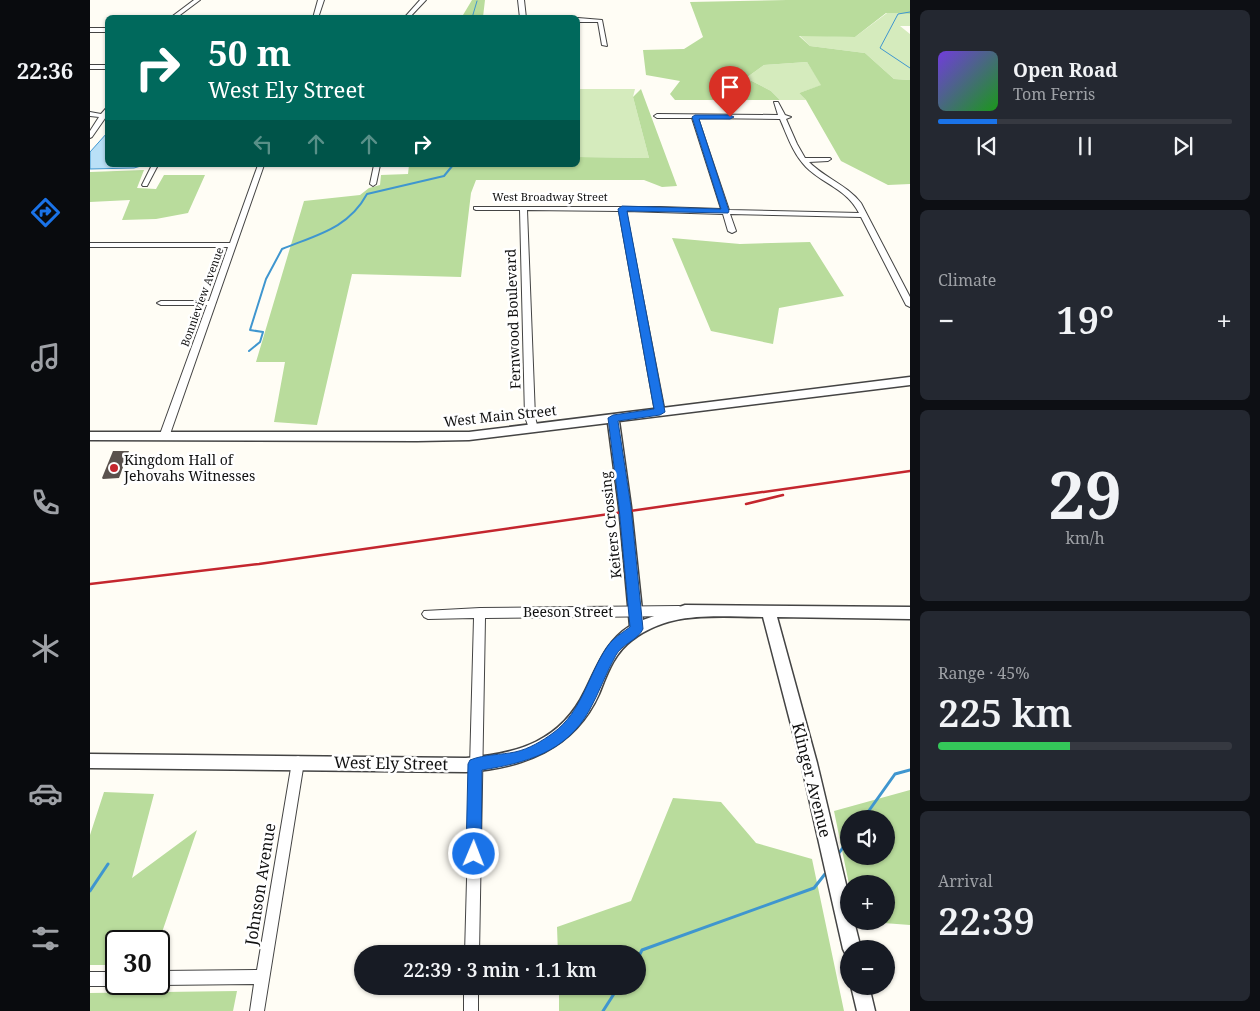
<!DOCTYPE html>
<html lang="en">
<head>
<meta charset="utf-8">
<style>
	body { margin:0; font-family:"Noto Serif",serif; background:#242831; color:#f1f3f6; height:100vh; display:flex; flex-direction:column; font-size:19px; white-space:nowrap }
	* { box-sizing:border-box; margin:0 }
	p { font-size:16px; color:#9ea1a6 }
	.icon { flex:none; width:28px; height:28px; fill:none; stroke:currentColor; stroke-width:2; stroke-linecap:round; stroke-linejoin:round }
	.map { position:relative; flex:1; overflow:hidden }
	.sheet { display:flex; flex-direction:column; gap:10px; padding:10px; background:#0d0f14; width:350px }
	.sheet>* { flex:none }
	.banner { position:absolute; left:15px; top:15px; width:475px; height:152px; border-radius:8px; box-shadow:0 1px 4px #0004; background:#00695c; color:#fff; overflow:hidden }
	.fabs { position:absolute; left:750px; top:810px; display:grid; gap:10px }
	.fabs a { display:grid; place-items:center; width:55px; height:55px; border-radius:50%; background:#171b24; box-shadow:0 1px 4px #0004; font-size:25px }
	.speed { position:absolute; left:15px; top:930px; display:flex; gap:10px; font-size:25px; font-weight:700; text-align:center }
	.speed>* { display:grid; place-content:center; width:65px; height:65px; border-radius:50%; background:#171b24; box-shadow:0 1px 4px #0004; line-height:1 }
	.speed .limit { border:2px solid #111; border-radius:8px; background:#fff; color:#111 }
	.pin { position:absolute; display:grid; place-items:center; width:42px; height:42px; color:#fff; margin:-51px -21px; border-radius:50% 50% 50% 0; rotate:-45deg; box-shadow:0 0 5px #0007 }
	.pin .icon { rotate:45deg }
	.me { position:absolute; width:55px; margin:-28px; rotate:1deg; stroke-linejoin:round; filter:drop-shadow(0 0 4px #0008) }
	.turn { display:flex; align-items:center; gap:18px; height:105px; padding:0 20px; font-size:22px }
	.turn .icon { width:65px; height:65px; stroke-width:2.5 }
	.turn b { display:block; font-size:35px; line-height:42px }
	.lanes { display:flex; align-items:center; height:48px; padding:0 20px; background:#0003; justify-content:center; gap:25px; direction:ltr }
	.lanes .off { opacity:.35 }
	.big { font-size:38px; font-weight:600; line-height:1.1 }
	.sheet .tile { flex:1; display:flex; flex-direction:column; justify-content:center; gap:8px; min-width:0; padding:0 18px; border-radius:8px; background:#242831 }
	.sheet .dial { align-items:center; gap:0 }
	.dial b { font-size:65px; line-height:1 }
	.song { display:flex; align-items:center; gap:15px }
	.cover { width:60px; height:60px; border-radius:8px; background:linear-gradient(135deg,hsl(260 70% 55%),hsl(120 70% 35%)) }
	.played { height:5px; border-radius:2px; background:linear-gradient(90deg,#1a73e8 20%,#363941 20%) }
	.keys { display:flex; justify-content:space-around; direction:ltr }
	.heat { display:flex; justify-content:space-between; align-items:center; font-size:28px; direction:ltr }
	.charge { height:8px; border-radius:4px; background:linear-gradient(90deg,#34c759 45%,#363941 0) }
	.trip { position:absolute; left:264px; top:945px; width:292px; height:50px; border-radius:25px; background:#171b24; box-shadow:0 1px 4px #0004; font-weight:600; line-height:50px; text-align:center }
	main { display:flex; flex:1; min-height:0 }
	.menu { display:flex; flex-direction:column; width:90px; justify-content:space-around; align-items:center; background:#090b0e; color:#9ea1a6 }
	.menu .icon { width:35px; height:35px }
	.menu .active { color:#1a73e8 }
	.menu b { font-size:22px; color:#f1f3f6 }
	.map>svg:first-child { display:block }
	.green { fill:#d5ebbd }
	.forest { fill:#b9dc9c; fill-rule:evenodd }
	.water { fill:#b9e0f7; stroke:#3f96cf }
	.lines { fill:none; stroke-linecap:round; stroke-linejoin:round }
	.stream-far2 { stroke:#3f96cf; stroke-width:1 }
	.stream-far1 { stroke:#3f96cf; stroke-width:2 }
	.stream { stroke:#3f96cf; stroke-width:3 }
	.building { fill:#5a524d }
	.minor-casing { stroke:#444; stroke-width:2 }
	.tertiary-casing { stroke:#444; stroke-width:3 }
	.minor { fill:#fff; fill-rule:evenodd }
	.tertiary { fill:#fff; fill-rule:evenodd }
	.rail { stroke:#c4262e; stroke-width:2.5 }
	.route { fill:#1a73e8; stroke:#114b97 }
	.poi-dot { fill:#c4262e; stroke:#fff; stroke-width:2 }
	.labels { text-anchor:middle; stroke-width:5; stroke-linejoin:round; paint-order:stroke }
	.far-street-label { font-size:11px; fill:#111; stroke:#fff }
	.street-label { font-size:14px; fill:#111; stroke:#fff }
	.poi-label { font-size:14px; fill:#111; stroke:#fff; text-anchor:start }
	.near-street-label { font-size:16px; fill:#111; stroke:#fff }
</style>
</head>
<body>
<main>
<nav class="menu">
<b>22:36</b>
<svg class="icon active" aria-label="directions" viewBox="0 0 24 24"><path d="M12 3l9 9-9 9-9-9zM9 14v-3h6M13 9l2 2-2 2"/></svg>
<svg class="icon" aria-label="music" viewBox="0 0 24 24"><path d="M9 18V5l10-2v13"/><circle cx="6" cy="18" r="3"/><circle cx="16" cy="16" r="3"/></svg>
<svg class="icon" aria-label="phone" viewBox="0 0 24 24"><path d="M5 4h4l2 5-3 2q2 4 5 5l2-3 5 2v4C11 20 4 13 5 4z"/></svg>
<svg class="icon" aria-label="climate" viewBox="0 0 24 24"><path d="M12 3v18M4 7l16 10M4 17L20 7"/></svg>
<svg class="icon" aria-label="car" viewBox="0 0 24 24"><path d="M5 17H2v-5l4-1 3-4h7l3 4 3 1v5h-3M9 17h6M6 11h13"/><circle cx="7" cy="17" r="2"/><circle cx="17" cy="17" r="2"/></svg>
<svg class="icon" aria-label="filters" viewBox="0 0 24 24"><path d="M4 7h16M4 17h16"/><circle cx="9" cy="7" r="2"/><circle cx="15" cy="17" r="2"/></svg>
</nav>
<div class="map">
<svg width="820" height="1011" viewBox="0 0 820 1011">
	<rect width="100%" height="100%" fill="#fffdf5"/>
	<!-- green -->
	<path class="green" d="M797,13l23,1v12h-10l10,8v46l-16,-1 -29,-26 -55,-7 -11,-11 56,2z
		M717,62l15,23 -23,8 7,7h-26l-9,-9 -25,-13 18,-13z
		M488,89h57l-2,8 16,61 -71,-1z"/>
	<!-- forest -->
	<path class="forest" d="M382,0h13l-2,17h-27l7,-2z
		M697,0h123v14l-24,-1 -31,24 -56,-1 11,10 55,7 29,26 16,1v104l-22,1 -47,-24 -35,-61 -7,-7 22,-8 -14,-23 -43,3 -18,13 25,13 9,9h-105l-5,-6 10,-13 -34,-6 -3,-25 41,-1 19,-12 -13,-35z
		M551,89l36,97 -15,1 -18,-7h-168l-5,13 -10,84 -109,-3 -35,151 -43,-3 11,-60h-29l48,-161 56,-6 9,-7 11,-3 1,-10 27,-1 1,-9h169v-8l71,1 -16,-61z
		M54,170l-7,18 19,1 8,-14h41l-17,38 -32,6 -34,1 8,-20 -40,2v-30z
		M582,238l68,6 70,-2 34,54 -65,12 -6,36 -62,-13z
		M820,790v135l-53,-4h29v-37h-37l-15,-73zM759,819h37v37h-37z
		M14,792l50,2 -22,84 65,-48 -38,111h-43v24h-26v-130z
		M583,798l48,4 35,41 56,16 32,152h-285v-25h79v-32h-80l-1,-27 74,-26z
		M147,991l-4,20h-143v-18z"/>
	<!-- water -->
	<path class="water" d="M17,133l1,32 33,1 -7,2 -44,1v-17z"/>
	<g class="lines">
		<!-- stream-far2 -->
		<path class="stream-far2" d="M820,12l-12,2 -18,34 30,20
			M382,18l5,-17"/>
		<!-- stream-far1 -->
		<path class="stream-far1" d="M159,351l11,-9 3,-10 -13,-2 16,-51 16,-30c34,-14 66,-20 85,-55l77,-18 9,-11"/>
		<!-- stream -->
		<path class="stream" d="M773,819l32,-45 15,-4
			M749,853l10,-14
			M0,891l18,-27
			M548,958l4,-8 172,-62 11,-14
			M513,1011l16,-25"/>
	</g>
	<!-- building -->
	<path class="building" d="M23,451h16l-10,27 -16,1 -1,-1z"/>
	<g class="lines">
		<defs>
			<path id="minor" d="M104,0h6l-24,18h-6z
				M228,0h6l-6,18h-5z
				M330,0h6l-17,18h-5z
				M428,0h6l2,18h-6z
				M488,18l24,2 5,26 -5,-1 -4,-23h-20z
				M0,28h18v4h-18z
				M0,65h18v4h-18z
				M684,102h4l7,13 6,2 -5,2 11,25 8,14h25l1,1 -3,2 -19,1c16,16 38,23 52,41l49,94v10l-4,-2 -45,-88 -131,-3 6,17 -4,2 -4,-2 -5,-17 -97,-3 39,201 -5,3 -5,-3 -36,-201 -92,-1 8,207 3,12 -5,3 -3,-1 -5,-14 -5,-207h-44l-2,-1v-2h186l61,2 -29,-91h-35l-3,-2 3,-2 121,1zM608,118l82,1c7,16 13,35 26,48 18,18 40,21 53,46l-130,-3z
				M18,106v8l-16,23 -2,1v-7l9,-14 -9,-1v-4l11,2z
				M62,165h6l-11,21h-4l-1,-1z
				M168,165h6l-95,272 -5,3 -3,-1 -2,-2 48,-132h-46l-4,-2 4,-2h48l19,-54h-138v-4h140z
				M284,165h6l-4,19 -3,2 -3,-2z
				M589,606l4,2 2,3 -2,3 -4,2 -194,2 -6,336h-14l9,-336 -46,1 -4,-2 -2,-3 2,-3 56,-3z
				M208,756l4,2 2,4 -40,249h-14l4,-27 -95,1 -4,-1h4v-13l98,-1 35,-208 2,-4z
				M0,972h26v12h5l-5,2h-26z
				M374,986h14v25h-14z"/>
			<path id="tertiary" d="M820,377v8l-291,36 12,86 12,113 42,-15 225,2v12l-133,-2 40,146 32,134v24h5l7,28h-12v8l-3,-2 -3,-6 -42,-186 -38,-146c-46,0 -92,-7 -131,23 -18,13 -25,34 -33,54 -25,56 -77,74 -133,78l-376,-4v-14l376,4c52,-4 95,-17 119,-67 13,-26 20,-49 45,-65l-11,-119 -11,-84 -139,17 -52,1 -327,-1v-8h379z
				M761,986h18l6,25h-18z"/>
		</defs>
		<!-- minor casing -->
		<use href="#minor" class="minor-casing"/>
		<!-- tertiary casing -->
		<use href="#tertiary" class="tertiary-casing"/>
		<!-- minor -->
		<use href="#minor" class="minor"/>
		<!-- tertiary -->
		<use href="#tertiary" class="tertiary"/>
		<!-- rail -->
		<path class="rail" d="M656,504l37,-9
			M0,584l169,-20 651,-93"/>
	</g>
	<!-- route -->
	<path class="route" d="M605,115h35l4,2 -4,2h-31l30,92 -1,2 -101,-2 38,201 -5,3 -42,6 13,86 12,122c-5,11 -21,15 -27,26 -10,18 -17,38 -27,56 -23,41 -63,52 -107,59l-1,84 -2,6 -5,2 -6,-2 -2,-6 2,-90 2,-4c15,-6 31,-5 45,-8 14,-3 27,-11 38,-19 29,-21 35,-58 54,-86 6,-9 15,-14 23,-20l-11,-120 -11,-89 5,-3 41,-6 -36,-200 4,-3 99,3 -29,-92z"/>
	<!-- markers -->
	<circle class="poi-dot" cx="24" cy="468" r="5"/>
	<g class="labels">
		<!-- far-street labels -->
		<g class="far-street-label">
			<text x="460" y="201">West Broadway Street</text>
			<text transform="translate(112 297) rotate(-70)" y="4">Bonnieview Avenue</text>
		</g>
		<!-- street labels -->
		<g class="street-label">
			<text transform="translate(423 319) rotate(-92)" y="5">Fernwood Boulevard</text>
			<text transform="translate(410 416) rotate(-6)" y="5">West Main Street</text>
			<text transform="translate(521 525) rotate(-96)" y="5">Keiters Crossing</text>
			<text x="478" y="617">Beeson Street</text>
		</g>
		<!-- poi labels -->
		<g class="poi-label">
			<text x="34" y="465">Kingdom Hall of<tspan x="34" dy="16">Jehovahs Witnesses</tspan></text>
		</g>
		<!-- near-street labels -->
		<g class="near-street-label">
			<text transform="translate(301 763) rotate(1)" y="6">West Ely Street</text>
			<text transform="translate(722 780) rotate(76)" y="6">Klinger Avenue</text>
			<text transform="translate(170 884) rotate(-81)" y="6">Johnson Avenue</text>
		</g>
	</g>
</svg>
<div class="fabs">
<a><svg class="icon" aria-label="sound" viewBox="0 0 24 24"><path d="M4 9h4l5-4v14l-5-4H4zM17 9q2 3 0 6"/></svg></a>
<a>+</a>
<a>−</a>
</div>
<div class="speed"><div class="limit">30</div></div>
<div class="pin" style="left:640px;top:117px;background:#d93025"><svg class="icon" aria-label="arrive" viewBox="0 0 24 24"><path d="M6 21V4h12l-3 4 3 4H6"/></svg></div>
<svg class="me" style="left:384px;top:854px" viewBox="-20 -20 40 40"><circle r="17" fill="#1a73e8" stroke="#fff" stroke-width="3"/><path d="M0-11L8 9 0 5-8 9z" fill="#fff"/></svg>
<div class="trip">22:39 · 3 min · 1.1 km</div>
<div class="banner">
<div class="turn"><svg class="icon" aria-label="right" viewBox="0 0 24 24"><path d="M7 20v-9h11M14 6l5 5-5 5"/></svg><div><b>50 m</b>West Ely Street</div></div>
<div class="lanes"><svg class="icon off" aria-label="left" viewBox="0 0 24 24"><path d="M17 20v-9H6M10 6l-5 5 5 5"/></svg><svg class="icon off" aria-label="ahead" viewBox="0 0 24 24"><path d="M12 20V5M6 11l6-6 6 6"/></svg><svg class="icon off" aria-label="ahead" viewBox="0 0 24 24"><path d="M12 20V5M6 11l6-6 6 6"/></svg><svg class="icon" aria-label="right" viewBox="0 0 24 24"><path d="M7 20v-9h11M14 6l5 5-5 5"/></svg></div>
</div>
</div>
<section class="sheet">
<div class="tile">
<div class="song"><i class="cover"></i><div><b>Open Road</b><p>Tom Ferris</p></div></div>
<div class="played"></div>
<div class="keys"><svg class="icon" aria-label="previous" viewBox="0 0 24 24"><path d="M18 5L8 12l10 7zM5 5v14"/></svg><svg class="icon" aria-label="pause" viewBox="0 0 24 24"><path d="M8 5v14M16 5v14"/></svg><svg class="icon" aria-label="next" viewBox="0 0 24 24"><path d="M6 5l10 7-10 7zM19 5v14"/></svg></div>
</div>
<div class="tile"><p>Climate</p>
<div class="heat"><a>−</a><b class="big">19°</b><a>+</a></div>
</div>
<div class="tile dial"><b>29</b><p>km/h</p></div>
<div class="tile"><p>Range · 45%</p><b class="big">225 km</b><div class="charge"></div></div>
<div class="tile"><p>Arrival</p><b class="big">22:39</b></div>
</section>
</main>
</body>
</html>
